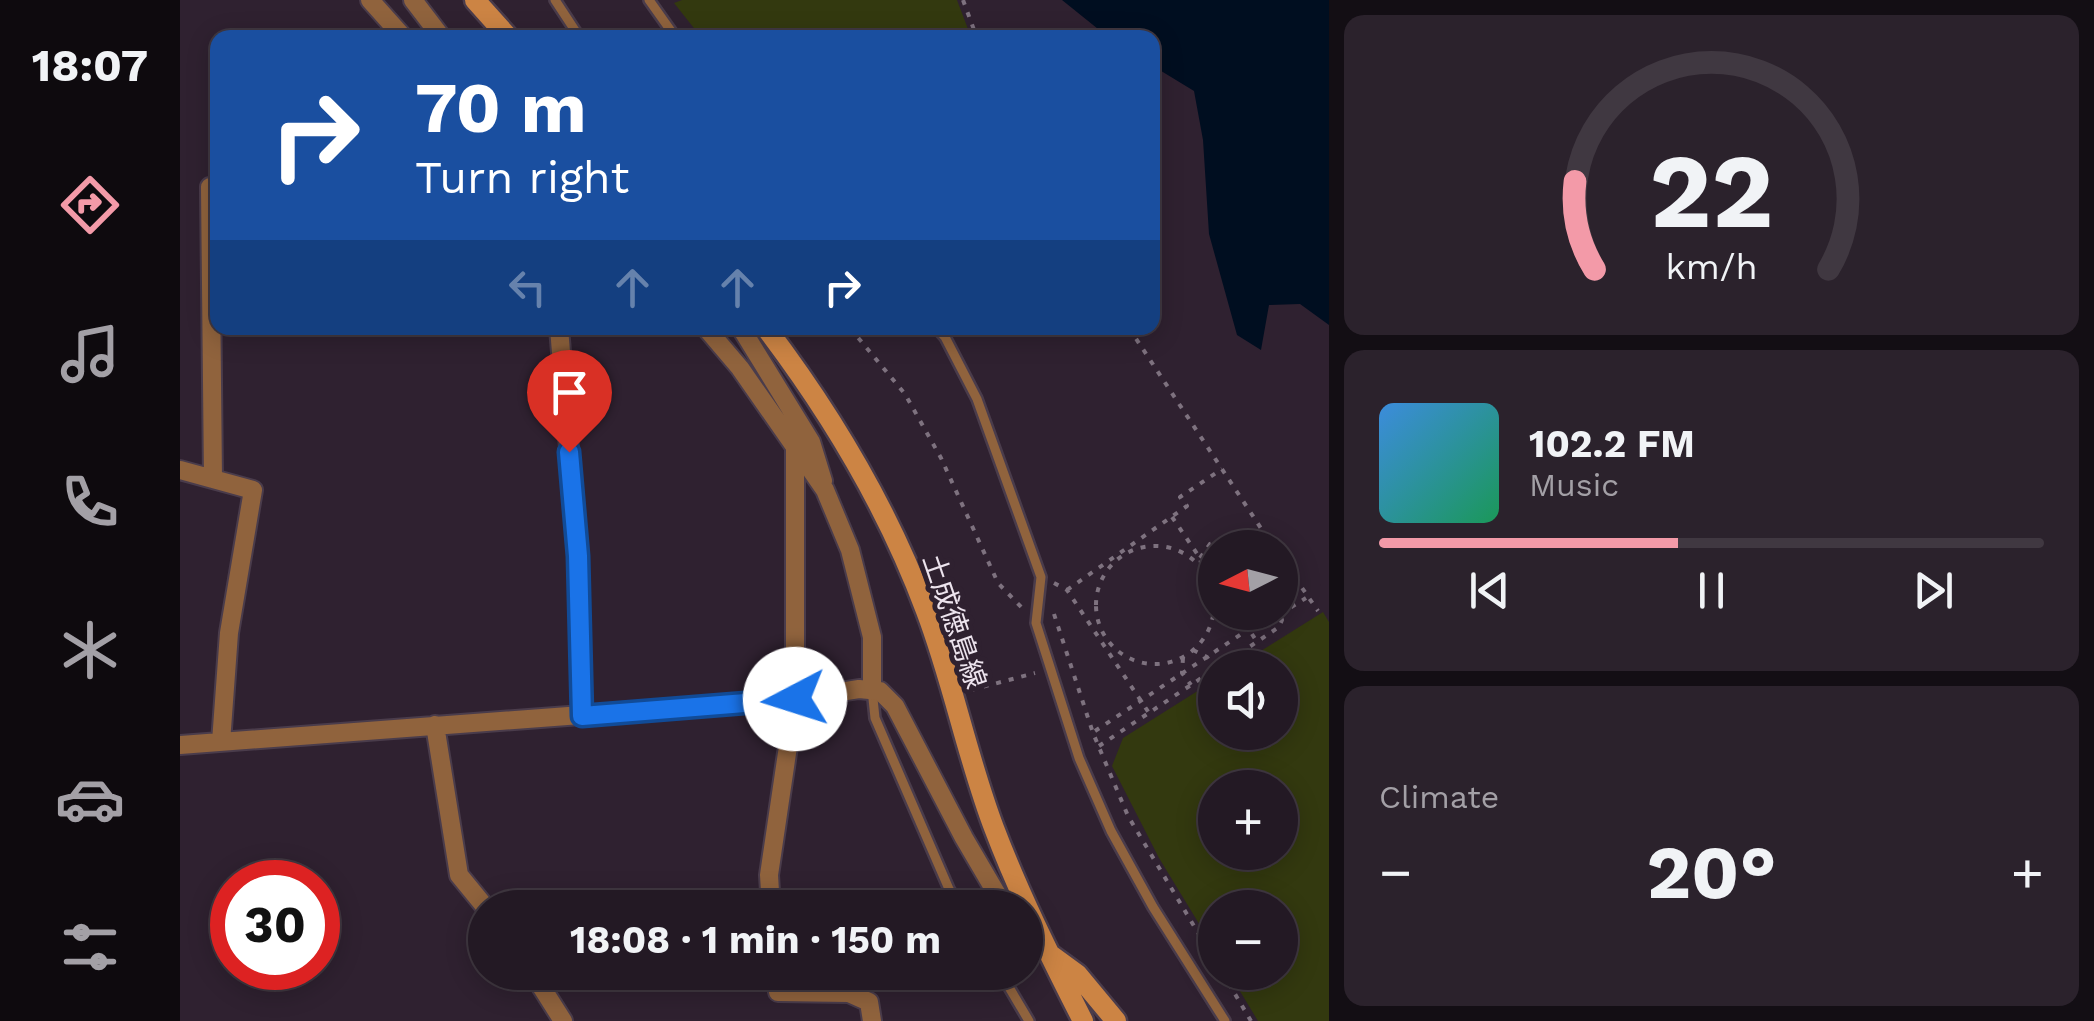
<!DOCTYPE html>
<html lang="en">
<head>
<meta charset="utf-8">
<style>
	body { margin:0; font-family:"Work Sans","Noto Sans JP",sans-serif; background:#2b222c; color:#f1f3f6; height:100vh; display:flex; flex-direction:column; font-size:38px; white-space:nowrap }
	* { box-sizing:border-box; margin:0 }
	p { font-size:32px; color:#a3a0a6 }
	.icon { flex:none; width:55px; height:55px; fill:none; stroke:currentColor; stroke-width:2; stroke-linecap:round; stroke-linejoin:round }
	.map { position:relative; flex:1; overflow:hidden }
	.panel { display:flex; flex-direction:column; gap:15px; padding:15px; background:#130e14; width:765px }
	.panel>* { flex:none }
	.banner { position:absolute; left:30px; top:30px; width:950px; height:305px; border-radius:20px; box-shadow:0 5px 25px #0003,0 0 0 2px #403841; background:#1a4fa0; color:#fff; overflow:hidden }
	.needle { width:65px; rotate:264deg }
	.buttons { position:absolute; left:1018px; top:530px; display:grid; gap:20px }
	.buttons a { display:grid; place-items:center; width:100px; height:100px; border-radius:50%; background:#231924; box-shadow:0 5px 25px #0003,0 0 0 2px #403841; font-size:50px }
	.speed { position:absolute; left:30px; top:860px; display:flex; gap:20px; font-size:50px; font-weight:700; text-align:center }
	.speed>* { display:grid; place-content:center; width:130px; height:130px; border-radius:50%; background:#231924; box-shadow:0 5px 25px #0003,0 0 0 2px #403841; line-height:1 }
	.speed .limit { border:15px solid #d22; background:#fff; color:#111 }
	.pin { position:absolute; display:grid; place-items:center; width:85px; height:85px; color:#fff; margin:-102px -42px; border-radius:50% 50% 50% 0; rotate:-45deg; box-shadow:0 0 10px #0007 }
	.pin .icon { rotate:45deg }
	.me { position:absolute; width:110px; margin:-55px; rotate:265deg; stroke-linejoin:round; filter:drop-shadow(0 0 8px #0008) }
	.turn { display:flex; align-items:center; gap:35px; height:210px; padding:0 40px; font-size:45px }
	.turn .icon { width:130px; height:130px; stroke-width:2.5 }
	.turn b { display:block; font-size:70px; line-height:85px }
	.lanes { display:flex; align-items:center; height:95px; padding:0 40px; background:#0003; justify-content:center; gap:50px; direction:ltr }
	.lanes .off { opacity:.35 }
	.big { font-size:75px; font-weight:700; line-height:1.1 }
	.panel .card { flex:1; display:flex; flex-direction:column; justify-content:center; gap:15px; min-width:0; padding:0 35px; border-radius:20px; background:#2b222c }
	.panel .dial { align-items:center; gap:0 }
	.dial svg { height:260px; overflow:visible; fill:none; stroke:#403841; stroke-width:7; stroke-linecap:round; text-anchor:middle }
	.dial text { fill:#f1f3f6; stroke:none }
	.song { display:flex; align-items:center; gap:30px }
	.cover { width:120px; height:120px; border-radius:15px; background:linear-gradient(135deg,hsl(210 70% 55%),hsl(150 70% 35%)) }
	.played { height:10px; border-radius:5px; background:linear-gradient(90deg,#f39aa8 45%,#403841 45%) }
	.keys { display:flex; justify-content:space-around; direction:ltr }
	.heat { display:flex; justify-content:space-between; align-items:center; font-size:55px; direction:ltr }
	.trip { position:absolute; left:288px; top:890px; width:575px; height:100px; border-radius:50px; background:#231924; box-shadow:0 5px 25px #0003,0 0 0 2px #403841; font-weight:700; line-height:100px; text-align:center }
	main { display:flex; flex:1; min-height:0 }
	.dock { display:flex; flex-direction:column; width:180px; justify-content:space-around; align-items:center; background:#0e0a0e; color:#a3a0a6 }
	.dock .icon { width:70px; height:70px }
	.dock .on { color:#f39aa8 }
	.dock b { font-size:45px; color:#f1f3f6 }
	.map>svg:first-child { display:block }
	.green { fill:#33390f; fill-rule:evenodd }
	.water { fill:#000e20 }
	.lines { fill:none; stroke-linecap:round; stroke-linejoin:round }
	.service-casing { stroke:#4a3c4b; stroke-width:14 }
	.minor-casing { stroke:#4a3c4b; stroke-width:22 }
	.secondary-casing { stroke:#4a3c4b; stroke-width:25 }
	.path { stroke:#7e727f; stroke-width:4; stroke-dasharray:5 8; stroke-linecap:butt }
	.service { stroke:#90633d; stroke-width:9 }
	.minor { stroke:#90633d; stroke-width:18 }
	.secondary { stroke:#cc8444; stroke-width:20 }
	.route-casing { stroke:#114b97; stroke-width:25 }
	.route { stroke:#1a73e8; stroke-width:18 }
	.labels { text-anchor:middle; stroke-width:10; stroke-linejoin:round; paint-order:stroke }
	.street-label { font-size:28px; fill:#ede4ee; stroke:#2f2130 }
</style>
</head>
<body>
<main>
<nav class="dock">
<b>18:07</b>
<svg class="icon on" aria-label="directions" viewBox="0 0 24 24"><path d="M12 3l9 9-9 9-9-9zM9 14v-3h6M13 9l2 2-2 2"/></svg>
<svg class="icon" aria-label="music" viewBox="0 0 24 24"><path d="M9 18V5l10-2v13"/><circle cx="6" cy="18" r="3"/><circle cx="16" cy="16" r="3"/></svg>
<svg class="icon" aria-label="phone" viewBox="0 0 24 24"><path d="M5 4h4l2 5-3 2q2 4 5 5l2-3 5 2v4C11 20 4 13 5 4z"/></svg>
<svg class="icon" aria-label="climate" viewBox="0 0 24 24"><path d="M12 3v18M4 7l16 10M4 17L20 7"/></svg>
<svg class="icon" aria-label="car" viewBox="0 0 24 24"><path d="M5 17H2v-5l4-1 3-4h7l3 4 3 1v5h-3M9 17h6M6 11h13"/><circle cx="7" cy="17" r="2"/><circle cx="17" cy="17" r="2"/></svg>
<svg class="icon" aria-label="filters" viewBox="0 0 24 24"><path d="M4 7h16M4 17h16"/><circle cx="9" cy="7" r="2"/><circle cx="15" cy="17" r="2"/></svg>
</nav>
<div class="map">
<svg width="1149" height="1021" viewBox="0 0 1149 1021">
	<rect width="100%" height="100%" fill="#2f2130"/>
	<!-- green -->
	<path class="green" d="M502,0h275l14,37h-270l-27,-34z
		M1143,612l6,10v399h-71l-29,-48 51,-1v-64h-65v42l-56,-92 -47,-92 11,-28 92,-58v52h65v-64l-45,-1zM1035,788h65v64h-65z"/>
	<!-- water -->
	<path class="water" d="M882,0h267v325l-29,-21 -31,1 -8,45 -24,-15 -28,-101 -6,-94 -9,-49 -41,-25 -1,-28 -44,-1z"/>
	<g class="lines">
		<defs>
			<path id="service" d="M375,0l25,38
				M469,0l27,38
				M757,328l8,9 32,62 64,178 -5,46 43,135 32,73 42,76 72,114
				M692,689l3,29 74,171 11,19
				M820,972l29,49"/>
			<path id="minor" d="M190,0l34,38
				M233,0l29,38
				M30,187l3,292
				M379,328l19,228 4,161
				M526,328l34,40 85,122 25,60 22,87v52
				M561,328l70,114 12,39
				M0,470l73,20 -24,143 -8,109
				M255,725l24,150 27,33
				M0,745l615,-46 64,-10 21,2 15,15 69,132 41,70
				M591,908l-2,-33 26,-176v-249
				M352,972l31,49
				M596,972l2,20 71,1 20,9 3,19"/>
			<path id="secondary" d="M295,0l34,38
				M586,328c66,87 122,181 160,283 27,71 41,146 68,217 25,66 57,130 89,193
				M871,955l26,19 39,47"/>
		</defs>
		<!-- service casing -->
		<use href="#service" class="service-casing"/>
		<!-- minor casing -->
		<use href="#minor" class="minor-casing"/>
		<!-- secondary casing -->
		<use href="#secondary" class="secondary-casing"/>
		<!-- path -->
		<path class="path" d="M783,0l14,38
			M670,328l55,66 36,64 57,125 25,26
			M949,328l145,220
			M992,517l28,41 2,10
			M916 605a59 59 0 1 1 118 0a59 59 0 1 1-118 0Z
			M1100,556l38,55
			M1020,558l10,-14 10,-3 15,7
			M874,583l13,7 82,123
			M887,590l120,-84 -7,-9 42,-28
			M1058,612l19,30
			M874,614l39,119 35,83 87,145
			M1100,614l26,-16
			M1013,650l14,7 8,12
			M1003,658l-1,15 9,12
			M1038,668l61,-41 3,-7 -3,-8
			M791,690l64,-17
			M915,731l148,-98 19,-21
			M919,746l116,-77
			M1042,972l29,49"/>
		<!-- service -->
		<use href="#service" class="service"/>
		<!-- minor -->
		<use href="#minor" class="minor"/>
		<!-- secondary -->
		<use href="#secondary" class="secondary"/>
	</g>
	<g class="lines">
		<defs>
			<path id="route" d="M389,452l9,104 4,160 213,-17"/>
		</defs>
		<!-- route casing -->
		<use href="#route" class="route-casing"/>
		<!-- route -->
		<use href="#route" class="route"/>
	</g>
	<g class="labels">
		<!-- street labels -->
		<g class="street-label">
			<text transform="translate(775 621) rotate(71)" y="10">土成徳島線</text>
		</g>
	</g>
</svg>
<div class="buttons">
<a><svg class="needle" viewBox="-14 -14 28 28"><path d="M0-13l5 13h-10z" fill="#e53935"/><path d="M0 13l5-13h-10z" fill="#a3a0a6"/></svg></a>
<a><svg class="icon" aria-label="sound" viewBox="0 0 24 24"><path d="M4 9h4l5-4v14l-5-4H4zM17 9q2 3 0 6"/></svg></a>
<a>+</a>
<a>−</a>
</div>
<div class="speed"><div class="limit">30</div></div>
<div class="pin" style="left:389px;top:452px;background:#d93025"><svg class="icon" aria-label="arrive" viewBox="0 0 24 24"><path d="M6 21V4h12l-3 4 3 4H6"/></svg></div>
<svg class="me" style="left:615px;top:699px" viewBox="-20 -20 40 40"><circle r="19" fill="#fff"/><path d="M0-13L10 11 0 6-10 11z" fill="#1a73e8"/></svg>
<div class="trip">18:08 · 1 min · 150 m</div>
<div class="banner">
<div class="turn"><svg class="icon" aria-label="right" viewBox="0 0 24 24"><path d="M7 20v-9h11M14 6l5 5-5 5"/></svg><div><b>70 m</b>Turn right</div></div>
<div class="lanes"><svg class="icon off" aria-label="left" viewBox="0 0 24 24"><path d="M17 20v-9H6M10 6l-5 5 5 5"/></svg><svg class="icon off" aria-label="ahead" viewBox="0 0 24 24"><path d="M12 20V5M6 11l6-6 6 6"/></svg><svg class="icon off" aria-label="ahead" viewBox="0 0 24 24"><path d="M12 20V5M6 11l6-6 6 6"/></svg><svg class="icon" aria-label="right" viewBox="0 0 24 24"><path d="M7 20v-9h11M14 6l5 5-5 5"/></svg></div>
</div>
</div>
<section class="panel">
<div class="card dial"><svg viewBox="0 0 100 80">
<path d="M14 69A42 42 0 1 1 86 69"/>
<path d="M14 69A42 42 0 0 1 8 42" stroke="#f39aa8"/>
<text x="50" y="56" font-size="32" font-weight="700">22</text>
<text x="50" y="72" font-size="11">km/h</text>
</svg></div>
<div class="card">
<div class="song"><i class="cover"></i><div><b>102.2 FM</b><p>Music</p></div></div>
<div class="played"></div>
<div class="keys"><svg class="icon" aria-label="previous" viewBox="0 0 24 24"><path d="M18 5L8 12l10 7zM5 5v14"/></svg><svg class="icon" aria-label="pause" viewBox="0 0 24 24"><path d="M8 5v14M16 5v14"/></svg><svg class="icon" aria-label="next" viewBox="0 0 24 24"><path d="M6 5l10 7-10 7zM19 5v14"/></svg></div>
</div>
<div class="card"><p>Climate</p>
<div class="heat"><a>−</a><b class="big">20°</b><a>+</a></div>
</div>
</section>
</main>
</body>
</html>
